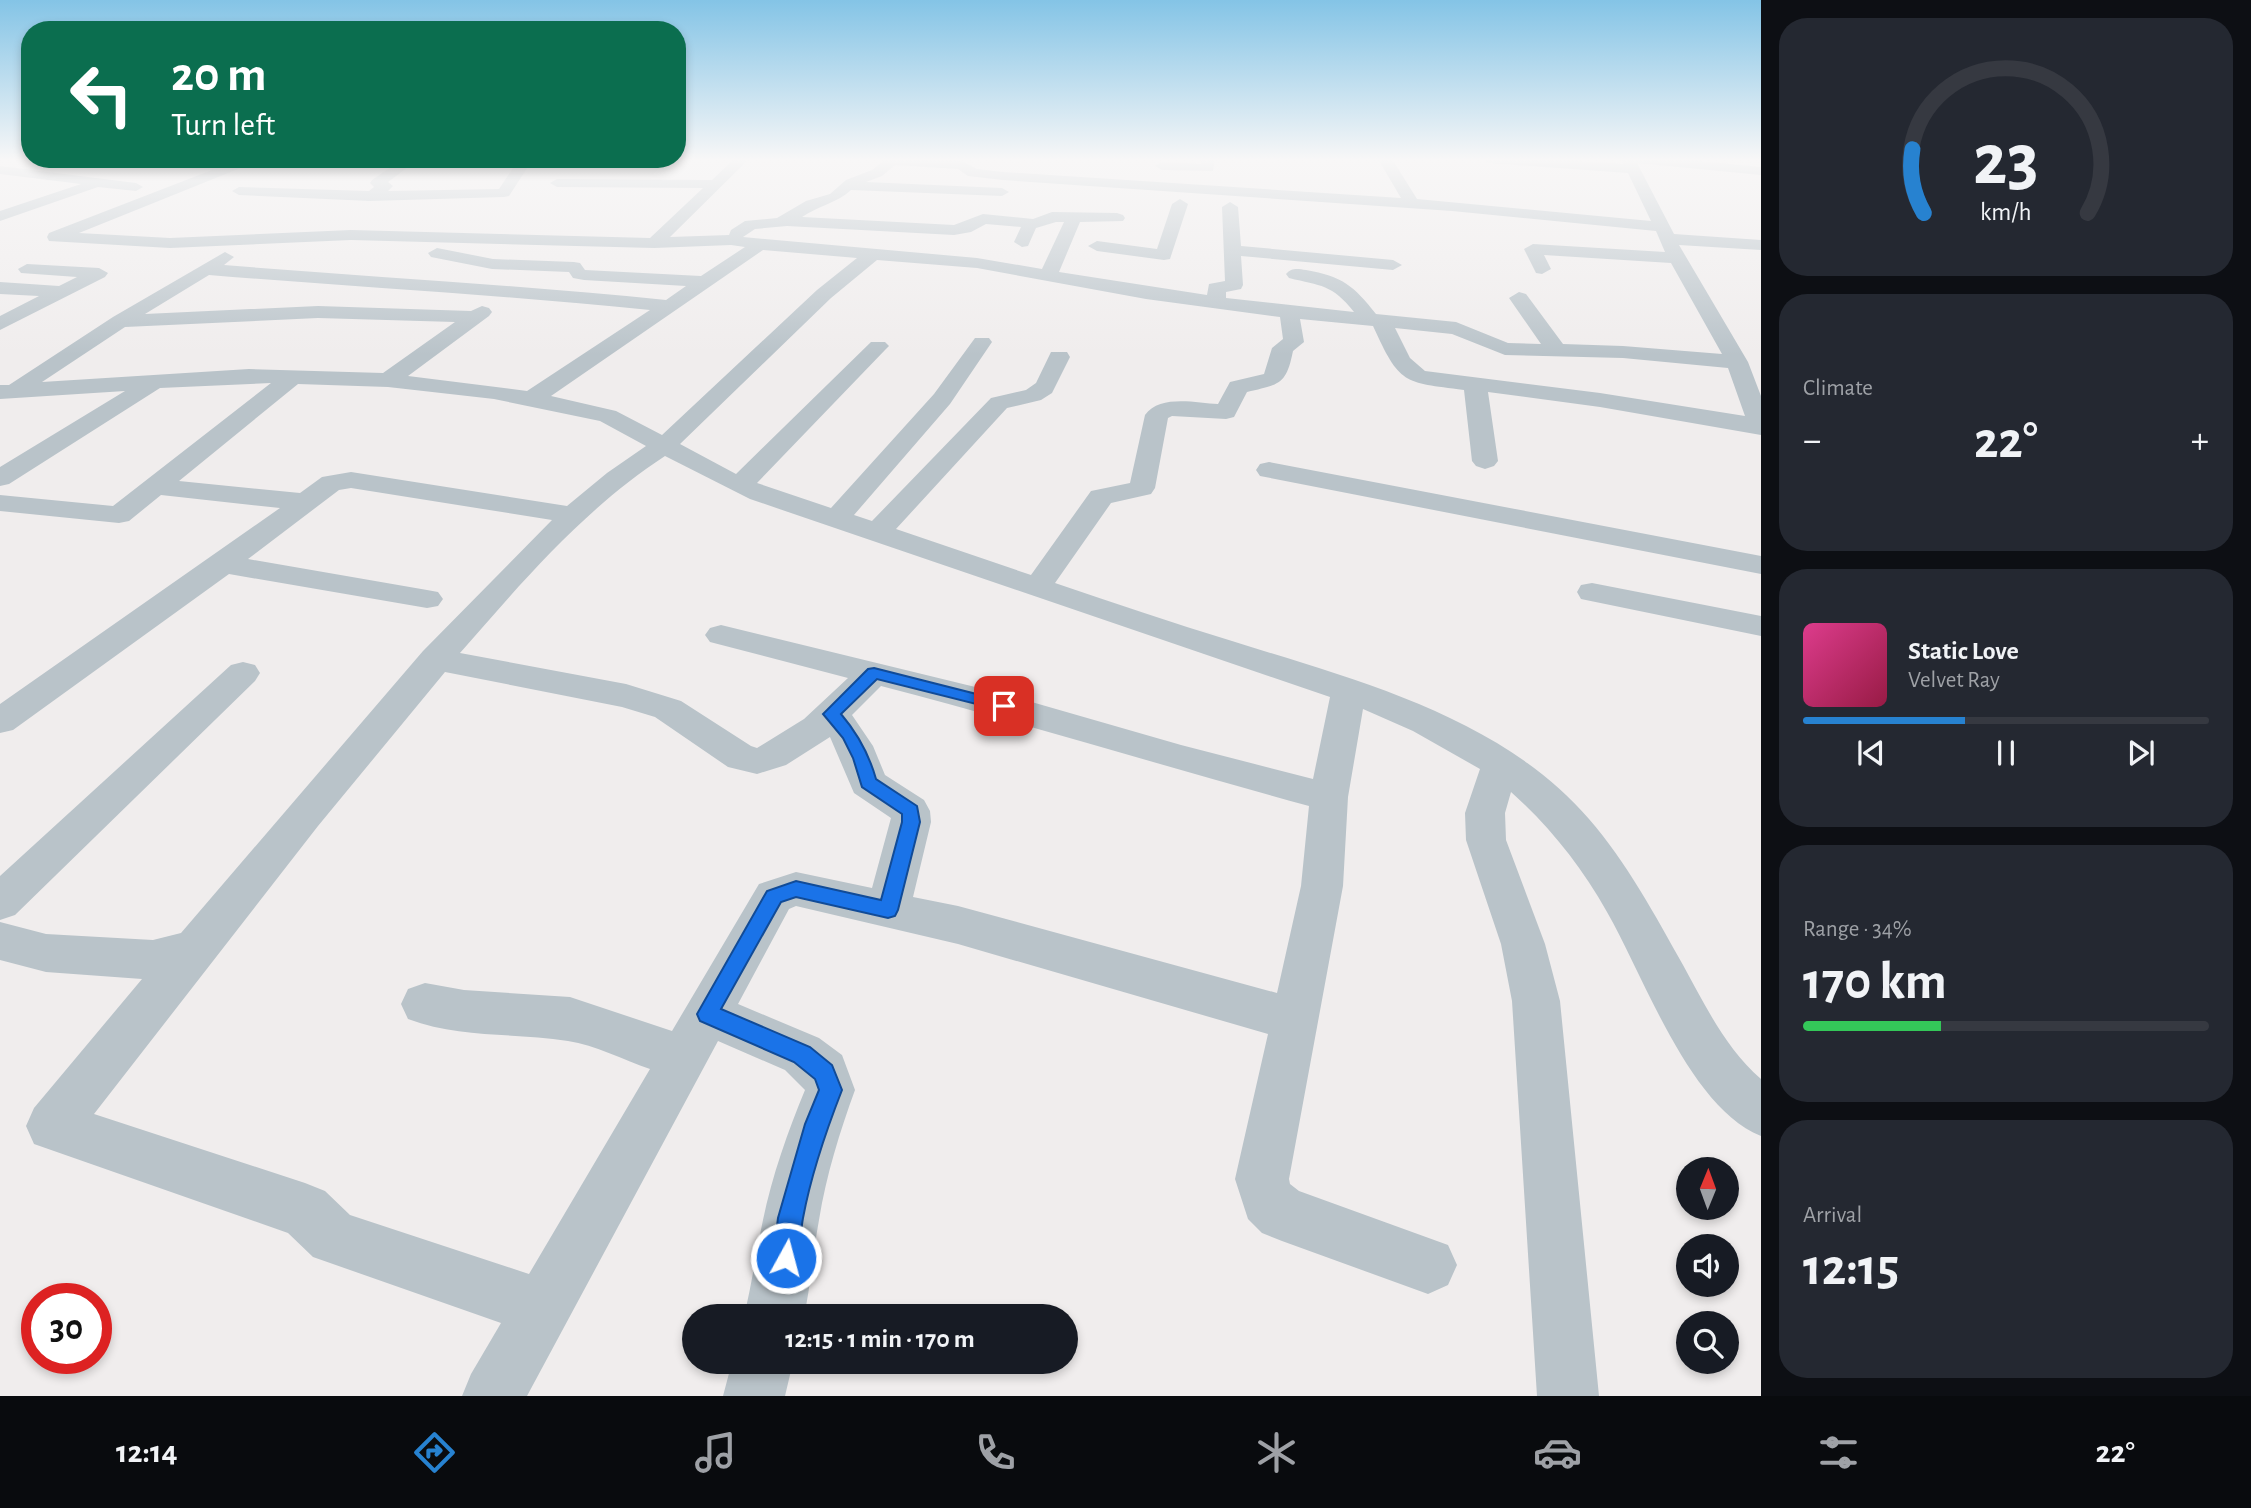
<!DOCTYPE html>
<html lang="en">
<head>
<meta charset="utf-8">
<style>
	body { margin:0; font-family:"Alegreya Sans",sans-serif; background:#242831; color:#f1f3f6; height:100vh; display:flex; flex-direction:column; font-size:26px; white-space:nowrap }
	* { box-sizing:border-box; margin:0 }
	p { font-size:23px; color:#9ea1a6 }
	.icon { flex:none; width:38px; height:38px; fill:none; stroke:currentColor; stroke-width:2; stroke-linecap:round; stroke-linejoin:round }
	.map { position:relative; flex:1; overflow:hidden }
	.drawer { display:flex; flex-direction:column; gap:18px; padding:18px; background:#0d0f14; width:490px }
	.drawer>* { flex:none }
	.guide { position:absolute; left:21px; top:21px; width:665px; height:147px; border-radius:28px; box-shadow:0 4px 10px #0003; background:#0b6e4f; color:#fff; overflow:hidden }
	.needle { width:46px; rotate:1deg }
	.controls { position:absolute; left:1676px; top:1157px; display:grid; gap:14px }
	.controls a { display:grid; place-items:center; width:63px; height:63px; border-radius:50%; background:#171b24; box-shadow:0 4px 10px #0003; font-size:35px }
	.speed { position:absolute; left:21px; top:1283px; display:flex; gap:14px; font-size:35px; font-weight:700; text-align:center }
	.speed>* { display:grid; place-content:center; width:91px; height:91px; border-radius:50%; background:#171b24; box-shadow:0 4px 10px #0003; line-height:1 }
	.speed .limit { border:10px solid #d22; background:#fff; color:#111 }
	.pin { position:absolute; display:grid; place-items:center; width:60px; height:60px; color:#fff; margin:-30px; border-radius:14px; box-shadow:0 4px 10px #0006 }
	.me { position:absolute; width:77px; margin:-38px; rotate:7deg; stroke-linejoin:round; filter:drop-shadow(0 0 5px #0008) }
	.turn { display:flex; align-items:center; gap:24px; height:147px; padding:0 35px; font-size:32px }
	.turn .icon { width:91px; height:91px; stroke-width:2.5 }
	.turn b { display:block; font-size:49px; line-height:60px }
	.big { font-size:52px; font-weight:600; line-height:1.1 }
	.drawer .card { flex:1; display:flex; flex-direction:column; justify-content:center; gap:10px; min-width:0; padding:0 24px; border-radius:28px; background:#242831 }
	.drawer .dial { align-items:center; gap:0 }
	.dial svg { height:182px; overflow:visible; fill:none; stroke:#363941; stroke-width:7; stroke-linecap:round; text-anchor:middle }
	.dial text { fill:#f1f3f6; stroke:none }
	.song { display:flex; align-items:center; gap:21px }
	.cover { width:84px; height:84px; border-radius:10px; background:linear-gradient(135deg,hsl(330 70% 55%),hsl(340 70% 35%)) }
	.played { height:7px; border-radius:4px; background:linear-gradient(90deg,#2782d0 40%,#363941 40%) }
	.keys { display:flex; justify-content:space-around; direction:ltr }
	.heat { display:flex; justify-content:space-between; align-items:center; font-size:38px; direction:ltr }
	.charge { height:10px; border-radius:5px; background:linear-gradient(90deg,#34c759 34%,#363941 0) }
	.trip { position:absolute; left:682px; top:1304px; width:396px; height:70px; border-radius:35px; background:#171b24; box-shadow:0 4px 10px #0003; font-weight:600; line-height:70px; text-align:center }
	.dock { display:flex; height:112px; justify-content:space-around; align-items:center; background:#090b0e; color:#9ea1a6 }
	.dock .icon { width:49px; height:49px }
	.dock .current { color:#2782d0 }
	.dock b { font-size:32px; color:#f1f3f6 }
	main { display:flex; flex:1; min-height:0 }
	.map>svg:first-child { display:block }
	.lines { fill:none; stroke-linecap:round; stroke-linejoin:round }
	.minor { fill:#b9c3c9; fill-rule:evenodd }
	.route { fill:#1a73e8; stroke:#114b97; stroke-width:2 }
</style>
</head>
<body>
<main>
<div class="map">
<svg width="1761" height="1396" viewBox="0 0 1761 1396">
	<rect width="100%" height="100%" fill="#f0eded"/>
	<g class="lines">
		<!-- minor -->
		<path class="minor" d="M123,159h49l54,5 13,-5h89l-7,4 -78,4 -164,66 91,5 181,-8 299,8 53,-50 -146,-1 -7,-4 7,-4 155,1 22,-21h15l-79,78 59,-2 2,-5 14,-9 32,-3 29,-17 24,-7 16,-14 26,-10 14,-11 76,2 15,8 26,3 398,26 -23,-39h14l25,40 234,22 -23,-48 -140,-10 -7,-4h69l74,5 -3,-5h58l82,8v8l-124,-12 37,71 87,6v10l-82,-5 69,117 13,34v39l-161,-28 -112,-15 10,69 -4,5 -9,3 -9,-3 -4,-5 -8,-71c-61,-8 -64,-5 -91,-64l-73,-7 4,23 -11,9c-7,35 -14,33 -46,41l-13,25 -8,2 -54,-3 -4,2 -13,70 -4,6 -40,9 -56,80c59,20 118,40 177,58 124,39 268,75 357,178 38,44 66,96 94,146 22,40 43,84 78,114v57c-72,-29 -116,-158 -154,-224 -26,-46 -57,-85 -96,-120l-6,21 1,27 39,104 15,57 39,395h-62l-25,-395 -11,-57 -35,-104 -1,-27 15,-44 -67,-38 -50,-22 -15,88 -5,89 -54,293 1,5 9,7 149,54 9,20 -9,20 -20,9 -146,-53 -20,-8 -14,-14 -13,-40 33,-145 -310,-90 -162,-38 -7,3 -51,95 81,34 23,17 13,35c-15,41 -29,86 -36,130 -6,32 -8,64 -15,96h-60c8,-32 12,-64 19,-96 9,-44 25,-89 42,-130l-20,-20 -67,-29 -191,355h-65l9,-22 30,-51 -188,-66 -25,-24 -254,-89 -8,-18 8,-18 108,-129 -96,-7 -46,-12v-38l46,12 107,6 28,-7 242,-282 129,-131 -201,-32 -12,2 -91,69 179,31 11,2 5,7 -5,7 -11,2 -198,-34 -216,156 -13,3v-29l280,-196 -119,-13 -32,26 -10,2 -119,-12v-16l113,11 158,-123 -111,5 -151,96 -9,2v-19l125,-76 -125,8v-14h9l104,-68 112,-65 9,5 -10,8c148,12 295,20 442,35l20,-14 -102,-6 -11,-2 -4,-6 -77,-3 -61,-12 -3,-4 9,-5 56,11 81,3 6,1 5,7 116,6 44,-29 -14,-2 -77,3 -303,-8 -181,8 -121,-7 -2,-4 2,-4 163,-63 -83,-5 -5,-1zM895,165l63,4 10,7 35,4 449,31 204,20 9,21 -132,-8 -9,5 12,24 6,1 9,-5 -7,-14 127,8 51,91 -99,-8 -60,-2 -37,-50 -7,-2 -10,6 32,46 -33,-1 -52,-21 -80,-8c-22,-28 -34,-38 -70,-44 -8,-1 -14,-3 -20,4l3,4c32,8 43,6 65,34l-128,-14v-6l15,-3 2,-4 -2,-29 152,14 9,-5 -9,-5 -152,-14 -3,-39 -8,-5 -8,5 3,74 -16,3 -2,11 -148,-23 21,-50 43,-1 2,-3 -2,-3 -6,-2 -65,-1 -19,7 -50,-5 -29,11 -152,-8c16,-11 35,-14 49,-27l151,6 7,-4 -7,-4 -136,-6 16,-6zM1056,222h8l-22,47 -65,-11 -234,-21 12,-8 32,-3 167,9 17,-3 15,-8 35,3 -7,15 8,5 6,-1 8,-18zM763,250l94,8 -40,32 -155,145 -46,-24 -65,-15zM877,260l100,8 169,31 134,18 3,22 -11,9 -8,26 -34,8 -12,22c-22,-1 -58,-10 -73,11l-15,68 -39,8 -60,84 -135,-46 111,-121 34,-8 11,-7 18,-36 -3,-5h-16l-15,31 -10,7 -35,8 -119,123 -18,-6 96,-111 42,-62 -3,-4h-14l-41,56 -103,114 -74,-25 128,-133 4,-4 -4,-4h-14l-135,132 -56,-30 151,-146zM209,275c147,12 294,20 441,35l-123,81 -119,-15 81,-60 3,-4 -3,-4 -7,-2 -11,5 -153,-5 -173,8zM318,318l137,4 -72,51 -134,-4 -207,13 83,-55zM1395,328l57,6 53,21 118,3 105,10 17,48 -145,-23 -175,-22 -15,-13zM298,384l90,3 106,12 106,22 46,25 -39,27 -40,33 -216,-34 -29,5 -22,16 -121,-12zM665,456l85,43 580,198 -17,82 -132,-34 -177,-51 -283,-69 -11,3 -5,7 5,7 138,36 -44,41 -47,29 -6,-2 -70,-45 -55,-17 -166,-31c62,-71 125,-145 205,-197zM445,672l177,35 33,10 73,50 29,7 29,-9 44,-28 24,56 37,25 -19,70 -76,-16 -37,12 -87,147 -102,-34 -106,-7 -39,-7 -17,6 -7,15 7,15c53,20 106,13 160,22 27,4 56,19 82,28l-121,205 -179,-59 -25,-24 -20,-8 -211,-69 224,-288zM881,686c143,37 285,81 428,120l-8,80 -24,107 -319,-87 -45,-9 18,-75 -1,-11 -6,-11 -39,-25 -12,-29 -21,-31z
			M383,159h30l2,3 -27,20 5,4 -5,5 111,-2 20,-30h14l-24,37 -5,1 -134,4 -131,-6 -7,-4 7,-4 130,4 5,-4 -4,-4 2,-3 22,-15 -10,-1z
			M1201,159h14l-2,12 -51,-1 -7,-4 7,-4 39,2z
			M0,166l136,17 7,4 -7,4 -38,-4 -98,34v-10l81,-27 -81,-10z
			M1180,199l8,5 -18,55 -6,1 -67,-9 -9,-5 9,-5 60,8 15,-45z
			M27,264l72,4 9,5 -3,4 -105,53v-14l39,-20 -39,-2v-12l59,4 18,-9 -56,-4 -3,-4z
			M1269,462l492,94v18l-501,-98 -4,-6 4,-6z
			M1592,583l169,33v20l-180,-37 -4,-7 4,-7z
			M243,662l12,3 5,8 -5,8 -240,234 -15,5v-44l231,-211z
			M732,1362h61l-8,34h-62z"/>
	</g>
	<!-- sky -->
	<linearGradient id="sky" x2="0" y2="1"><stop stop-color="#84c4e6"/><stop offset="0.45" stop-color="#f8f7f7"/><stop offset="1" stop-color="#f8f7f7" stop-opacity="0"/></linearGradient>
	<rect width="1761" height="355" fill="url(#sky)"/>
	<!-- route -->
	<path class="route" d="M874,668l130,33 8,5 -8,5 -127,-32 -36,35c17,20 28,40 35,65l41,27 3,16 -22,88 -3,6 -7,2 -92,-21 -15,5 -60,107 89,38 22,18 10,25c-16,41 -31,85 -39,128 -3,16 -2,33 -8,49l-9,4 -10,-4 -3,-9 5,-40 27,-94 14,-34 -4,-11 -21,-17 -94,-41 -3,-7 70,-123 29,-10 85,19 21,-78v-8l-40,-27 -9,-29 -10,-20 -20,-24 45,-45z"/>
</svg>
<div class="controls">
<a><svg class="needle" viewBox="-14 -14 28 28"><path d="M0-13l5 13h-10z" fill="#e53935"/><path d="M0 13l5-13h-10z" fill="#9ea1a6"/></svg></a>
<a><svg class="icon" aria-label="sound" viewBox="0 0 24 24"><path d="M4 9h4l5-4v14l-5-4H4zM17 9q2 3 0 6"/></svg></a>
<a><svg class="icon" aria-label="search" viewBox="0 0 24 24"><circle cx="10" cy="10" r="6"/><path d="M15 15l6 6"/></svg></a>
</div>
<div class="speed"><div class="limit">30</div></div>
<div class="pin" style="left:1004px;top:706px;background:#d93025"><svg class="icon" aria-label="arrive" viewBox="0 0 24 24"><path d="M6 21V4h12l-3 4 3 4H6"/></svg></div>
<svg class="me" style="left:786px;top:1258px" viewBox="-20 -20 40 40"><circle r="17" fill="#1a73e8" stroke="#fff" stroke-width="3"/><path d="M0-11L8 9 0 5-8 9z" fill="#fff"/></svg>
<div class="trip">12:15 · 1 min · 170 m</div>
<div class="guide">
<div class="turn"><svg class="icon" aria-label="left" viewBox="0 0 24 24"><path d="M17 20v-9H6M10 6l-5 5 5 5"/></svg><div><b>20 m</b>Turn left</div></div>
</div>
</div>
<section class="drawer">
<div class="card dial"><svg viewBox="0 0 100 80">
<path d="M14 69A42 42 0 1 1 86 69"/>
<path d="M14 69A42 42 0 0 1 9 41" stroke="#2782d0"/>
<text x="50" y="56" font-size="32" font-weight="700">23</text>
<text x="50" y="72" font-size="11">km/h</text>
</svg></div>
<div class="card"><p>Climate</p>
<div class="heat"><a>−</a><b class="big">22°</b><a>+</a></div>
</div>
<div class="card">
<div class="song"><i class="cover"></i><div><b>Static Love</b><p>Velvet Ray</p></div></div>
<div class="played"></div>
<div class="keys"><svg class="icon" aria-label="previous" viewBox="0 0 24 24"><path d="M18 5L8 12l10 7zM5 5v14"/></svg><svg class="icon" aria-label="pause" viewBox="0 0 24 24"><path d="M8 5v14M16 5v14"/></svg><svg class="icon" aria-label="next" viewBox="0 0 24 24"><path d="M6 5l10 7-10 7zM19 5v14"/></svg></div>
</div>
<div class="card"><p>Range · 34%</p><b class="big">170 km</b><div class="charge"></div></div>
<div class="card"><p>Arrival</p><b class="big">12:15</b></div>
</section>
</main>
<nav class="dock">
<b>12:14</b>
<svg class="icon current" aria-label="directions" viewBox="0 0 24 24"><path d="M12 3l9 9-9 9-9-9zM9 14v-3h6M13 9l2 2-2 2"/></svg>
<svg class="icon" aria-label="music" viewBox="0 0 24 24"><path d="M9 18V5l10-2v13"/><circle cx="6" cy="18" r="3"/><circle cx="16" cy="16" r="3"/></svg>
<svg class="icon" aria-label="phone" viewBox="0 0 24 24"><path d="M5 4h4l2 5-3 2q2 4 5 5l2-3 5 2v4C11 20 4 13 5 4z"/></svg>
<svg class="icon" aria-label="climate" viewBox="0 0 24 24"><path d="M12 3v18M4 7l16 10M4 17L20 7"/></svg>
<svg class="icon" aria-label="car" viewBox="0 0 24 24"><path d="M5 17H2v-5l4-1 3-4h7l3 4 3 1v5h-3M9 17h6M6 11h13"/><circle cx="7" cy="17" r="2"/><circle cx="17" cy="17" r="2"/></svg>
<svg class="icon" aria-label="filters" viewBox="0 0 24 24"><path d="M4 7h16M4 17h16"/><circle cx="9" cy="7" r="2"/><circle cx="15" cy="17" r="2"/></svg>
<b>22°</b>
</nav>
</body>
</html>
